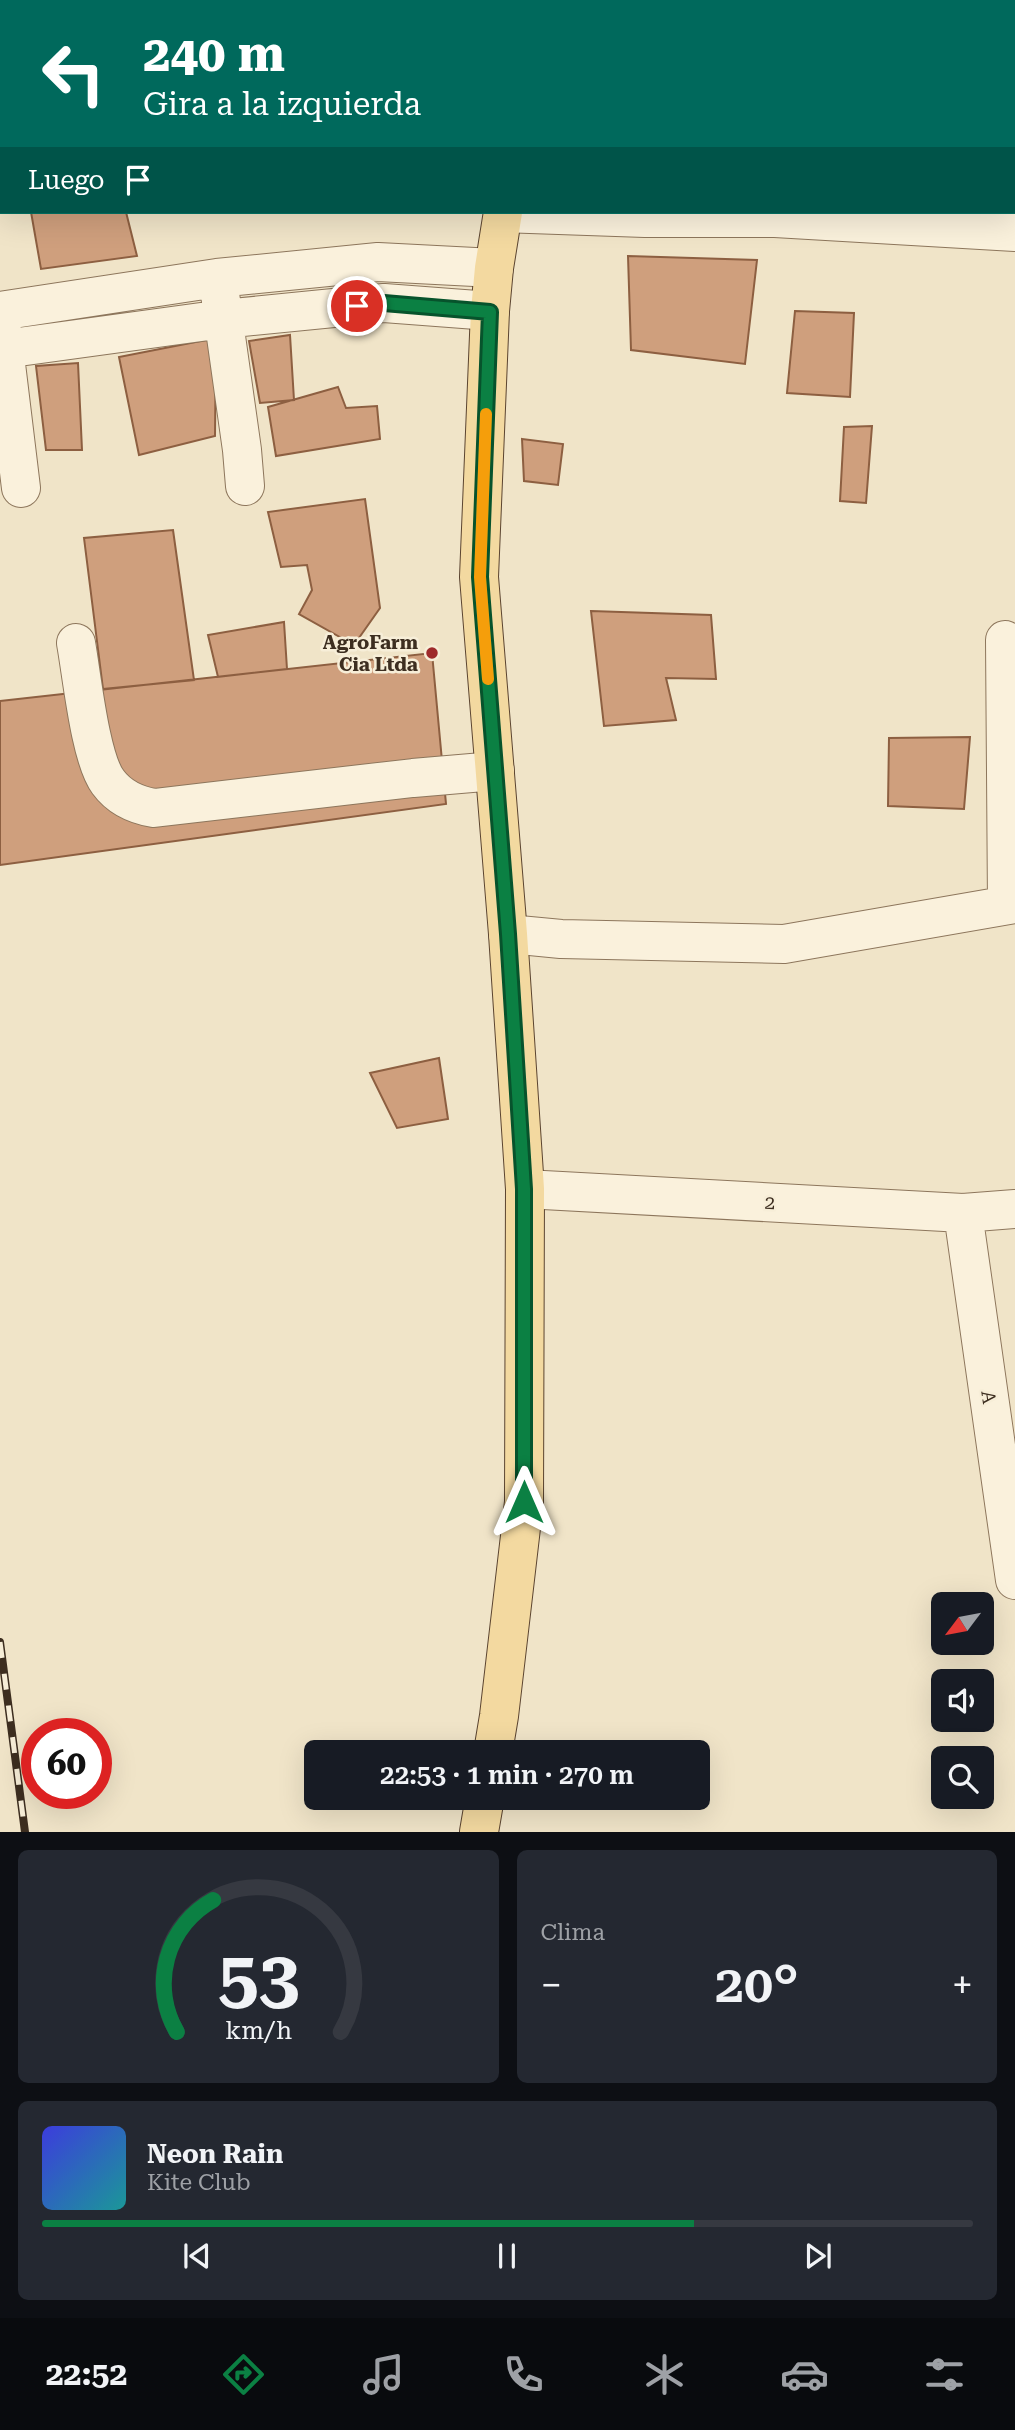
<!DOCTYPE html>
<html lang="es">
<head>
<meta charset="utf-8">
<style>
	body { margin:0; font-family:"Roboto Serif",serif; background:#242831; color:#f1f3f6; height:100vh; display:flex; flex-direction:column; font-size:26px; white-space:nowrap }
	* { box-sizing:border-box; margin:0 }
	p { font-size:23px; color:#9ea1a6 }
	.icon { flex:none; width:38px; height:38px; fill:none; stroke:currentColor; stroke-width:2; stroke-linecap:round; stroke-linejoin:round }
	.map { position:relative; height:1832px; overflow:hidden }
	.drawer { display:flex; flex-direction:column; gap:18px; padding:18px; background:#0d0f14; flex:1 }
	.drawer>* { flex:none }
	.banner { position:absolute; left:0px; top:0px; width:1015px; height:214px; box-shadow:0 7px 28px #0002; background:#00695c; color:#fff; overflow:hidden }
	.needle { width:46px; rotate:238deg }
	.buttons { position:absolute; left:931px; top:1592px; display:grid; gap:14px }
	.buttons a { display:grid; place-items:center; width:63px; height:63px; border-radius:10px; background:#171b24; box-shadow:0 7px 28px #0002; font-size:35px }
	.speed { position:absolute; left:21px; top:1718px; display:flex; gap:14px; font-size:35px; font-weight:700; text-align:center }
	.speed>* { display:grid; place-content:center; width:91px; height:91px; border-radius:50%; background:#171b24; box-shadow:0 7px 28px #0002; line-height:1 }
	.speed .limit { border:10px solid #d22; background:#fff; color:#111 }
	.pin { position:absolute; display:grid; place-items:center; width:60px; height:60px; color:#fff; margin:-30px; border:4px solid #fff; border-radius:50%; box-shadow:0 2px 7px #0007 }
	.me { position:absolute; width:77px; margin:-38px; rotate:0deg; stroke-linejoin:round; filter:drop-shadow(0 0 5px #0008) }
	.turn { display:flex; align-items:center; gap:24px; height:147px; padding:0 28px; font-size:32px }
	.turn .icon { width:91px; height:91px; stroke-width:2.5 }
	.turn b { display:block; font-size:49px; line-height:60px }
	.then { display:flex; align-items:center; height:66px; padding:0 28px; background:#0003; gap:14px; font-size:26px }
	.big { font-size:52px; font-weight:600; line-height:1.1 }
	.drawer .tile { flex:1; display:flex; flex-direction:column; justify-content:center; gap:10px; min-width:0; padding:0 24px; border-radius:10px; background:#242831 }
	.drawer .dial { align-items:center; gap:0 }
	.dial svg { height:182px; overflow:visible; fill:none; stroke:#363941; stroke-width:7; stroke-linecap:round; text-anchor:middle }
	.dial text { fill:#f1f3f6; stroke:none }
	.song { display:flex; align-items:center; gap:21px }
	.cover { width:84px; height:84px; border-radius:10px; background:linear-gradient(135deg,hsl(240 70% 55%),hsl(180 70% 35%)) }
	.played { height:7px; border-radius:4px; background:linear-gradient(90deg,#0b8043 70%,#363941 70%) }
	.keys { display:flex; justify-content:space-around; direction:ltr }
	.heat { display:flex; justify-content:space-between; align-items:center; font-size:38px; direction:ltr }
	.drawer .tiles { flex:1; display:grid; gap:18px; grid-template-columns:1fr 1fr }
	.tile:last-child { grid-column:span 2 }
	.trip { position:absolute; left:304px; top:1740px; width:406px; height:70px; border-radius:10px; background:#171b24; box-shadow:0 7px 28px #0002; font-weight:600; line-height:70px; text-align:center }
	.tabs { display:flex; height:112px; justify-content:space-around; align-items:center; background:#090b0e; color:#9ea1a6 }
	.tabs .icon { width:49px; height:49px }
	.tabs .current { color:#0b8043 }
	.tabs b { font-size:32px; color:#f1f3f6 }
	.map>svg:first-child { display:block }
	.building { fill:#cf9f7d; stroke:#8d5f41; stroke-width:2 }
	.lines { fill:none; stroke-linecap:round; stroke-linejoin:round }
	.minor-casing { stroke:#8d765c; stroke-width:40 }
	.major-casing { stroke:#5b4430; stroke-width:40 }
	.minor { stroke:#faf1dc; stroke-width:38 }
	.major { stroke:#f3d9a0; stroke-width:38 }
	.rail-casing { stroke:#3d2e20; stroke-width:8 }
	.rail { stroke:#f7eed8; stroke-width:5; stroke-dasharray:16; stroke-linecap:butt }
	.route-casing { stroke:#07532c; stroke-width:18 }
	.route { stroke:#0b8043; stroke-width:12 }
	.slow { stroke:#f59e0b; stroke-width:12 }
	.poi-dot { fill:#9e2a2b; stroke:#f7eed8; stroke-width:2.5 }
	.labels { text-anchor:middle; stroke-width:5; stroke-linejoin:round; paint-order:stroke }
	.poi-label { font-size:19px; font-weight:bold; fill:#3d2e20; stroke:#f7eed8; text-anchor:end }
	.street-label { font-size:19px; fill:#3d2e20; stroke:#f7eed8 }
</style>
</head>
<body>
<div class="map">
<svg width="1015" height="1832" viewBox="0 0 1015 1832">
	<rect width="100%" height="100%" fill="#f0e4c8"/>
	<!-- building -->
	<path class="building" d="M716,0h84v2z
		M995,0h20v11l-2,-9h-18z
		M31,212h95l11,44 -96,13z
		M628,256l129,4 -12,104 -114,-14z
		M795,311l59,2 -4,84 -63,-4z
		M290,335l4,65 -34,3 -11,-62z
		M216,338l-1,98 -76,19 -20,-98z
		M78,363l4,87h-36l-10,-84z
		M338,387l8,21 31,-2 3,33 -104,17 -8,-49z
		M872,426l-6,77 -26,-2 4,-74z
		M522,439l41,5 -5,41 -34,-4z
		M365,499l15,109 -26,37 -55,-31 13,-24 -5,-25 -26,2 -13,-55z
		M173,530l21,150 -91,9 -19,-151z
		M591,611l120,4 5,64 -50,-1 10,42 -72,6z
		M284,622l3,47 -69,8 -10,-42z
		M432,653l14,151 -446,61v-164z
		M970,737l-6,72 -76,-3 1,-68z
		M439,1058l9,61 -51,9 -27,-55z"/>
	<g class="lines">
		<defs>
			<path id="minor" d="M925,2l1,-2
				M503,213l142,5h130l240,14
				M220,294l22,156 3,36
				M0,311l217,-33 161,-16 116,6
				M1,323l20,165
				M4,349l219,-30 161,-16 106,8
				M1005,640l2,265
				M76,643c6,33 14,115 32,139 11,15 28,23 46,26l259,-30 82,-7
				M508,934l53,5 223,5 231,-40
				M525,1189l438,24 52,-4
				M963,1213l52,367"/>
			<path id="major" d="M540,2v-2
				M493,1752l6,-36 25,-214 1,-313 -17,-255 -29,-357 11,-266 4,-43 9,-56
				M479,1832l6,-35"/>
		</defs>
		<!-- minor casing -->
		<use href="#minor" class="minor-casing"/>
		<!-- major casing -->
		<use href="#major" class="major-casing"/>
		<!-- minor -->
		<use href="#minor" class="minor"/>
		<!-- major -->
		<use href="#major" class="major"/>
		<defs>
			<path id="rail" d="M0,1642l25,190"/>
		</defs>
		<!-- rail casing -->
		<use href="#rail" class="rail-casing"/>
		<!-- rail -->
		<use href="#rail" class="rail"/>
	</g>
	<g class="lines">
		<defs>
			<path id="route" d="M357,306l27,-3 106,9 -10,265 28,357 16,255v313"/>
		</defs>
		<!-- route casing -->
		<use href="#route" class="route-casing"/>
		<!-- route -->
		<use href="#route" class="route"/>
		<!-- slow -->
		<path class="slow" d="M486,414l-6,163 8,102"/>
	</g>
	<!-- markers -->
	<circle class="poi-dot" cx="432" cy="653" r="7"/>
	<g class="labels">
		<!-- poi labels -->
		<g class="poi-label">
			<text x="418" y="649">AgroFarm<tspan x="418" dy="22">Cia Ltda</tspan></text>
		</g>
		<!-- street labels -->
		<g class="street-label">
			<text transform="translate(770 1202) rotate(3)" y="7">2</text>
			<text transform="translate(989 1397) rotate(82)" y="7">A</text>
		</g>
	</g>
</svg>
<div class="buttons">
<a><svg class="needle" viewBox="-14 -14 28 28"><path d="M0-13l5 13h-10z" fill="#e53935"/><path d="M0 13l5-13h-10z" fill="#9ea1a6"/></svg></a>
<a><svg class="icon" aria-label="sound" viewBox="0 0 24 24"><path d="M4 9h4l5-4v14l-5-4H4zM17 9q2 3 0 6"/></svg></a>
<a><svg class="icon" aria-label="search" viewBox="0 0 24 24"><circle cx="10" cy="10" r="6"/><path d="M15 15l6 6"/></svg></a>
</div>
<div class="speed"><div class="limit">60</div></div>
<div class="pin" style="left:357px;top:306px;background:#d93025"><svg class="icon" aria-label="arrive" viewBox="0 0 24 24"><path d="M6 21V4h12l-3 4 3 4H6"/></svg></div>
<svg class="me" style="left:524px;top:1502px" viewBox="-20 -20 40 40"><path d="M0-17L14 15 0 8-14 15z" fill="#0b8043" stroke="#fff" stroke-width="4"/></svg>
<div class="trip">22:53 · 1 min · 270 m</div>
<div class="banner">
<div class="turn"><svg class="icon" aria-label="left" viewBox="0 0 24 24"><path d="M17 20v-9H6M10 6l-5 5 5 5"/></svg><div><b>240 m</b>Gira a la izquierda</div></div>
<div class="then">Luego<svg class="icon" aria-label="arrive" viewBox="0 0 24 24"><path d="M6 21V4h12l-3 4 3 4H6"/></svg></div>
</div>
</div>
<section class="drawer">
<div class="tiles">
<div class="tile dial"><svg viewBox="0 0 100 80">
<path d="M14 69A42 42 0 1 1 86 69"/>
<path d="M14 69A42 42 0 0 1 30 11" stroke="#0b8043"/>
<text x="50" y="56" font-size="32" font-weight="700">53</text>
<text x="50" y="72" font-size="11">km/h</text>
</svg></div>
<div class="tile"><p>Clima</p>
<div class="heat"><a>−</a><b class="big">20°</b><a>+</a></div>
</div>
<div class="tile">
<div class="song"><i class="cover"></i><div><b>Neon Rain</b><p>Kite Club</p></div></div>
<div class="played"></div>
<div class="keys"><svg class="icon" aria-label="previous" viewBox="0 0 24 24"><path d="M18 5L8 12l10 7zM5 5v14"/></svg><svg class="icon" aria-label="pause" viewBox="0 0 24 24"><path d="M8 5v14M16 5v14"/></svg><svg class="icon" aria-label="next" viewBox="0 0 24 24"><path d="M6 5l10 7-10 7zM19 5v14"/></svg></div>
</div>
</div>
</section>
<nav class="tabs">
<b>22:52</b>
<svg class="icon current" aria-label="directions" viewBox="0 0 24 24"><path d="M12 3l9 9-9 9-9-9zM9 14v-3h6M13 9l2 2-2 2"/></svg>
<svg class="icon" aria-label="music" viewBox="0 0 24 24"><path d="M9 18V5l10-2v13"/><circle cx="6" cy="18" r="3"/><circle cx="16" cy="16" r="3"/></svg>
<svg class="icon" aria-label="phone" viewBox="0 0 24 24"><path d="M5 4h4l2 5-3 2q2 4 5 5l2-3 5 2v4C11 20 4 13 5 4z"/></svg>
<svg class="icon" aria-label="climate" viewBox="0 0 24 24"><path d="M12 3v18M4 7l16 10M4 17L20 7"/></svg>
<svg class="icon" aria-label="car" viewBox="0 0 24 24"><path d="M5 17H2v-5l4-1 3-4h7l3 4 3 1v5h-3M9 17h6M6 11h13"/><circle cx="7" cy="17" r="2"/><circle cx="17" cy="17" r="2"/></svg>
<svg class="icon" aria-label="filters" viewBox="0 0 24 24"><path d="M4 7h16M4 17h16"/><circle cx="9" cy="7" r="2"/><circle cx="15" cy="17" r="2"/></svg>
</nav>
</body>
</html>
